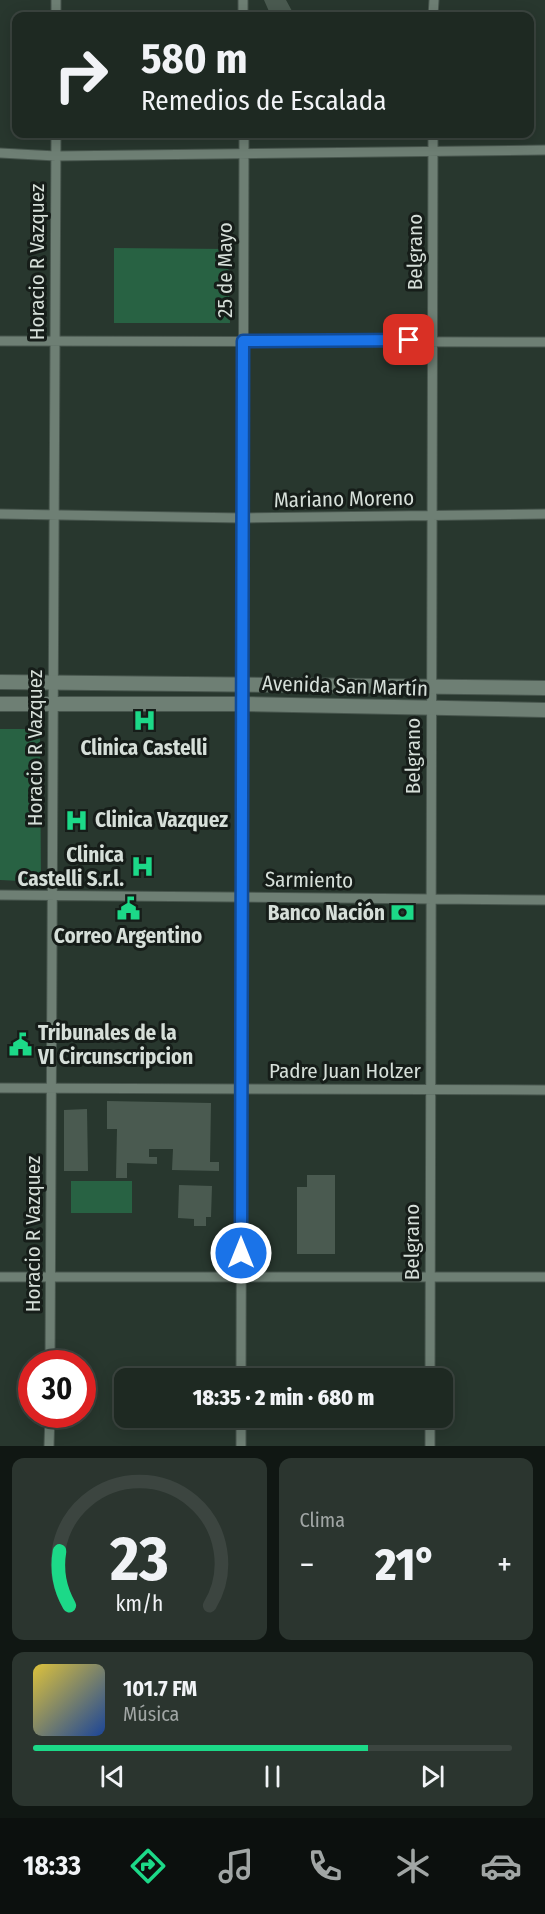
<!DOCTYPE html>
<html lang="es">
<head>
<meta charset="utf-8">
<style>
	body { margin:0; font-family:"Fira Sans Condensed",sans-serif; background:#2b352f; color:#f1f3f6; height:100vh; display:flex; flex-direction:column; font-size:22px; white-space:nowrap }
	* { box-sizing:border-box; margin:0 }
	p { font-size:20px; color:#a1a6a5 }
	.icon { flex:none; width:33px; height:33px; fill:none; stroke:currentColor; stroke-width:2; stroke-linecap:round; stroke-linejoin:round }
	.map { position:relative; height:1446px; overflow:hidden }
	.panel { display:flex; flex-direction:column; gap:12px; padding:12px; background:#101713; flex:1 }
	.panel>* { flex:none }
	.banner { position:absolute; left:12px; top:12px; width:522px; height:126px; border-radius:12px; box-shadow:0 3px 15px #0003,0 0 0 2px #3c4540; background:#1e2922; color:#f1f3f6; overflow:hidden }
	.speed { position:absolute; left:18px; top:1350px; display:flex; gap:12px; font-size:30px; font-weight:700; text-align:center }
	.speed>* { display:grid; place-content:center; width:78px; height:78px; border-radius:50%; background:#1e2922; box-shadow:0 3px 15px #0003,0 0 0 2px #3c4540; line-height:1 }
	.speed .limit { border:9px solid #d22; background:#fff; color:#111 }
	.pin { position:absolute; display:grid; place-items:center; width:51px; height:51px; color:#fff; margin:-26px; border-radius:12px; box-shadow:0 3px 9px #0006 }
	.me { position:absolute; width:66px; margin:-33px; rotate:0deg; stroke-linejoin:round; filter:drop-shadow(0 0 4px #0008) }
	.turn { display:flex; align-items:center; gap:21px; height:126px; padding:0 30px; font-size:27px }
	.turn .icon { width:78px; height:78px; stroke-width:2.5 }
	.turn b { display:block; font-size:42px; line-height:51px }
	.big { font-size:45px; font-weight:800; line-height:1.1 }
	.panel .card { flex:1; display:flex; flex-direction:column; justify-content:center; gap:9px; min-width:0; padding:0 21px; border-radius:12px; background:#2b352f }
	.panel .dial { align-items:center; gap:0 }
	.dial svg { height:156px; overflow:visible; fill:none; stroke:#3c4540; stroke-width:7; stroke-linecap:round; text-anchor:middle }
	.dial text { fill:#f1f3f6; stroke:none }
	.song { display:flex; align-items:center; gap:18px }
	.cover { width:72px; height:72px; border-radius:9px; background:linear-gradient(135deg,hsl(50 70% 55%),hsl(220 70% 35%)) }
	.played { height:6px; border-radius:3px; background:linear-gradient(90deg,#1cd988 70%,#3c4540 70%) }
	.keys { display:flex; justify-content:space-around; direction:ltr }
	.heat { display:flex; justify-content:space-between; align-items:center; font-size:33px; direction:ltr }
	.panel .tiles { flex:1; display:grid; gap:12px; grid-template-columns:1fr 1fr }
	.card:last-child { grid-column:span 2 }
	.trip { position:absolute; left:114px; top:1368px; width:339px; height:60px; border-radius:12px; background:#1e2922; box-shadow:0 3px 15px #0003,0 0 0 2px #3c4540; font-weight:800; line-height:60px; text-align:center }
	.tab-bar { display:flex; height:96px; justify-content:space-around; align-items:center; background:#0c100e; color:#a1a6a5 }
	.tab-bar .icon { width:42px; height:42px }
	.tab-bar .selected { color:#1cd988 }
	.tab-bar b { font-size:27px; color:#f1f3f6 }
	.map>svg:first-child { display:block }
	.green { fill:#286243 }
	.building { fill:#4a5a50 }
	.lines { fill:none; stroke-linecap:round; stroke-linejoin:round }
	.minor-casing { stroke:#47554d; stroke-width:11 }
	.secondary-casing { stroke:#47554d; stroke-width:16 }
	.minor { stroke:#6e7f74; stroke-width:9 }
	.secondary { stroke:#6e7f74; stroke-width:14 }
	.route-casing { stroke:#114b97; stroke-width:15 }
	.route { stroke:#1a73e8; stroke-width:10 }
	.labels { text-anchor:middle; stroke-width:6; stroke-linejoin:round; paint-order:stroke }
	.street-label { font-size:21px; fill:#d6dfd9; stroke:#161d19 }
	.poi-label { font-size:21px; font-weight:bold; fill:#d6dfd9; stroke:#161d19 }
</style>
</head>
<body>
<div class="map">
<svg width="545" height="1446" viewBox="0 0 545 1446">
	<rect width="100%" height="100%" fill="#28372e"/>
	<!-- green -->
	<path class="green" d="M114,248l114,1 2,74h-116z
		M0,729h40l1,153 -41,-2z
		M71,1181h61v32h-61z"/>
	<!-- building -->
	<path class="building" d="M264,0h22l6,11 -5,2 2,3h-18z
		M107,1101l104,2 -1,59h9v9l-47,-1 1,-21h-24v8h8v7l-30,-1v15h-11l1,-49h-10z
		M87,1109l1,62h-24v-61z
		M307,1175h28v79h-38v-67h10z
		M179,1185l33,1 -1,31h-5v9h-12v-7l-16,-1z"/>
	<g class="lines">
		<defs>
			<path id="minor" d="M243,0v16
				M56,16v-16
				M433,16l1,-16
				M0,153l56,3 489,-6
				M0,341l545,1
				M0,514l243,4 302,-4
				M0,895l545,5
				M0,1088l545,2
				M0,1277h545
				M50,1364l6,-1230
				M241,1378l3,-1244
				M430,1378l3,-1244
				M49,1446l1,-32
				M241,1446v-28
				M430,1446v-28"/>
			<path id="secondary" d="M0,682l545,6
				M0,704h242l303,6"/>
		</defs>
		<!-- minor casing -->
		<use href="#minor" class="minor-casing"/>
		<!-- secondary casing -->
		<use href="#secondary" class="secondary-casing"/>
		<!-- minor -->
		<use href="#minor" class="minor"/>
		<!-- secondary -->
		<use href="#secondary" class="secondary"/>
	</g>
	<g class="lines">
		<defs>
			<path id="route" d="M241,1253l2,-912 166,-1"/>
		</defs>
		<!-- route casing -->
		<use href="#route" class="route-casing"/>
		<!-- route -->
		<use href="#route" class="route"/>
	</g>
	<!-- icons -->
	<defs>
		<symbol id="hospital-bare" viewBox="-9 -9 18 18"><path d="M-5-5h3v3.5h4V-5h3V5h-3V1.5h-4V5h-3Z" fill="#1cd988" stroke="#161d19" stroke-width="2.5" paint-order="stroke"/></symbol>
		<symbol id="civic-bare" viewBox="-9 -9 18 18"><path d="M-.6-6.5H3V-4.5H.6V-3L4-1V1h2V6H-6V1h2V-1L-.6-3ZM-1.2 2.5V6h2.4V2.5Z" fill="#1cd988" stroke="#161d19" stroke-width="2.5" paint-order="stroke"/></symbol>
		<symbol id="bank-bare" viewBox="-9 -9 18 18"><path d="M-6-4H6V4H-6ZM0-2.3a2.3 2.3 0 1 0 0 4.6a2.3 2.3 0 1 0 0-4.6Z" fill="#1cd988" stroke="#161d19" stroke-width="2.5" paint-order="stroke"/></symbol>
	</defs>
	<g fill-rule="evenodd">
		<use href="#hospital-bare" x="128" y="704" width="33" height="33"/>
		<use href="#hospital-bare" x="60" y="804" width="33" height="33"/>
		<use href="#hospital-bare" x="126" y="850" width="33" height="33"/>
		<use href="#civic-bare" x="112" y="892" width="33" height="33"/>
		<use href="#bank-bare" x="386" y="896" width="33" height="33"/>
		<use href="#civic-bare" x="4" y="1028" width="33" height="33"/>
	</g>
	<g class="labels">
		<!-- street labels -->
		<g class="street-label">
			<text transform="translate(415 252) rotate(-90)" y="7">Belgrano</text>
			<text transform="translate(37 262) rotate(-90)" y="7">Horacio R Vazquez</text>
			<text transform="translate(225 270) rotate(-90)" y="7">25 de Mayo</text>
			<text transform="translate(344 499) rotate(-1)" y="7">Mariano Moreno</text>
			<text transform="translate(345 686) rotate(2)" y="7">Avenida San Martín</text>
			<text transform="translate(35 748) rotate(-90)" y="7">Horacio R Vazquez</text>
			<text transform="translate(413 756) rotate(-90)" y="7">Belgrano</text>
			<text transform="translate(309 880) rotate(1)" y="7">Sarmiento</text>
			<text x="345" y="1078">Padre Juan Holzer</text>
			<text transform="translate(33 1234) rotate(-90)" y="7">Horacio R Vazquez</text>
			<text transform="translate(412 1242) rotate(-90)" y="7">Belgrano</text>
		</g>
		<!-- poi labels -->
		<g class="poi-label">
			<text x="144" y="755">Clinica Castelli</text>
			<text x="95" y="827" text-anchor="start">Clinica Vazquez</text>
			<text x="124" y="862" text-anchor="end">Clinica<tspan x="124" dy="24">Castelli S.r.l.</tspan></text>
			<text x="385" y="920" text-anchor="end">Banco Nación</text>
			<text x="128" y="943">Correo Argentino</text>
			<text x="38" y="1040" text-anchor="start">Tribunales de la<tspan x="38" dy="24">VI Circunscripcion</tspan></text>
		</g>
	</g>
</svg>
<div class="speed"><div class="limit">30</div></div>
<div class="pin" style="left:409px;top:340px;background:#d93025"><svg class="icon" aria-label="arrive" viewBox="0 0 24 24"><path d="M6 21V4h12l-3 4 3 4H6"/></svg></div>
<svg class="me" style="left:241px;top:1253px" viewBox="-20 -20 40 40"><circle r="17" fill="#1a73e8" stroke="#fff" stroke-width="3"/><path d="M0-11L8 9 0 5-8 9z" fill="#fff"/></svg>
<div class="trip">18:35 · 2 min · 680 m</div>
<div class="banner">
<div class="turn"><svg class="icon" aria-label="right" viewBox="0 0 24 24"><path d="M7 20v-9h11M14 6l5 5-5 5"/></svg><div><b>580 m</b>Remedios de Escalada</div></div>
</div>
</div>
<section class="panel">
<div class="tiles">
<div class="card dial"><svg viewBox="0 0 100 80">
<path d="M14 69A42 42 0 1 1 86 69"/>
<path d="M14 69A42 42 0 0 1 9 41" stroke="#1cd988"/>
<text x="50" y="56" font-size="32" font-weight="700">23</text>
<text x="50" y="72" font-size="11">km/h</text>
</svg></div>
<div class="card"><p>Clima</p>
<div class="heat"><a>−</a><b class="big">21°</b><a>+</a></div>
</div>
<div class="card">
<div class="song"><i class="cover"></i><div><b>101.7 FM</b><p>Música</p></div></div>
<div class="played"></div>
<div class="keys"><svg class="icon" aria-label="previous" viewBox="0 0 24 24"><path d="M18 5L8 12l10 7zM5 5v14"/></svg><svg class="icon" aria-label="pause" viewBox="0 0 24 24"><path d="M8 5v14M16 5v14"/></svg><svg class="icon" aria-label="next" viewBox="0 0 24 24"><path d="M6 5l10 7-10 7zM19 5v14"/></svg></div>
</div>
</div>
</section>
<nav class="tab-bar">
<b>18:33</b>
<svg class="icon selected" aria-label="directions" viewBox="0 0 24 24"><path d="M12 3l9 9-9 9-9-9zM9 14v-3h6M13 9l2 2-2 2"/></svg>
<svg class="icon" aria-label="music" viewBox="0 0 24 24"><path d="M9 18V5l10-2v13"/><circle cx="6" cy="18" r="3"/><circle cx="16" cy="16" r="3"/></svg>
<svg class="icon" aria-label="phone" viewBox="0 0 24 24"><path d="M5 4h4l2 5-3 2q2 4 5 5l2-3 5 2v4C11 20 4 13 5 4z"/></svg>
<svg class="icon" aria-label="climate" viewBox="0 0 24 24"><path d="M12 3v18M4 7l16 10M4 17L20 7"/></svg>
<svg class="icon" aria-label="car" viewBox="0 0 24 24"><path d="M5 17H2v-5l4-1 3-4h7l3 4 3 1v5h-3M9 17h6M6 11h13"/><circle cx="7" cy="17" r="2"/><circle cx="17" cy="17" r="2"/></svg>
</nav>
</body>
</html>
